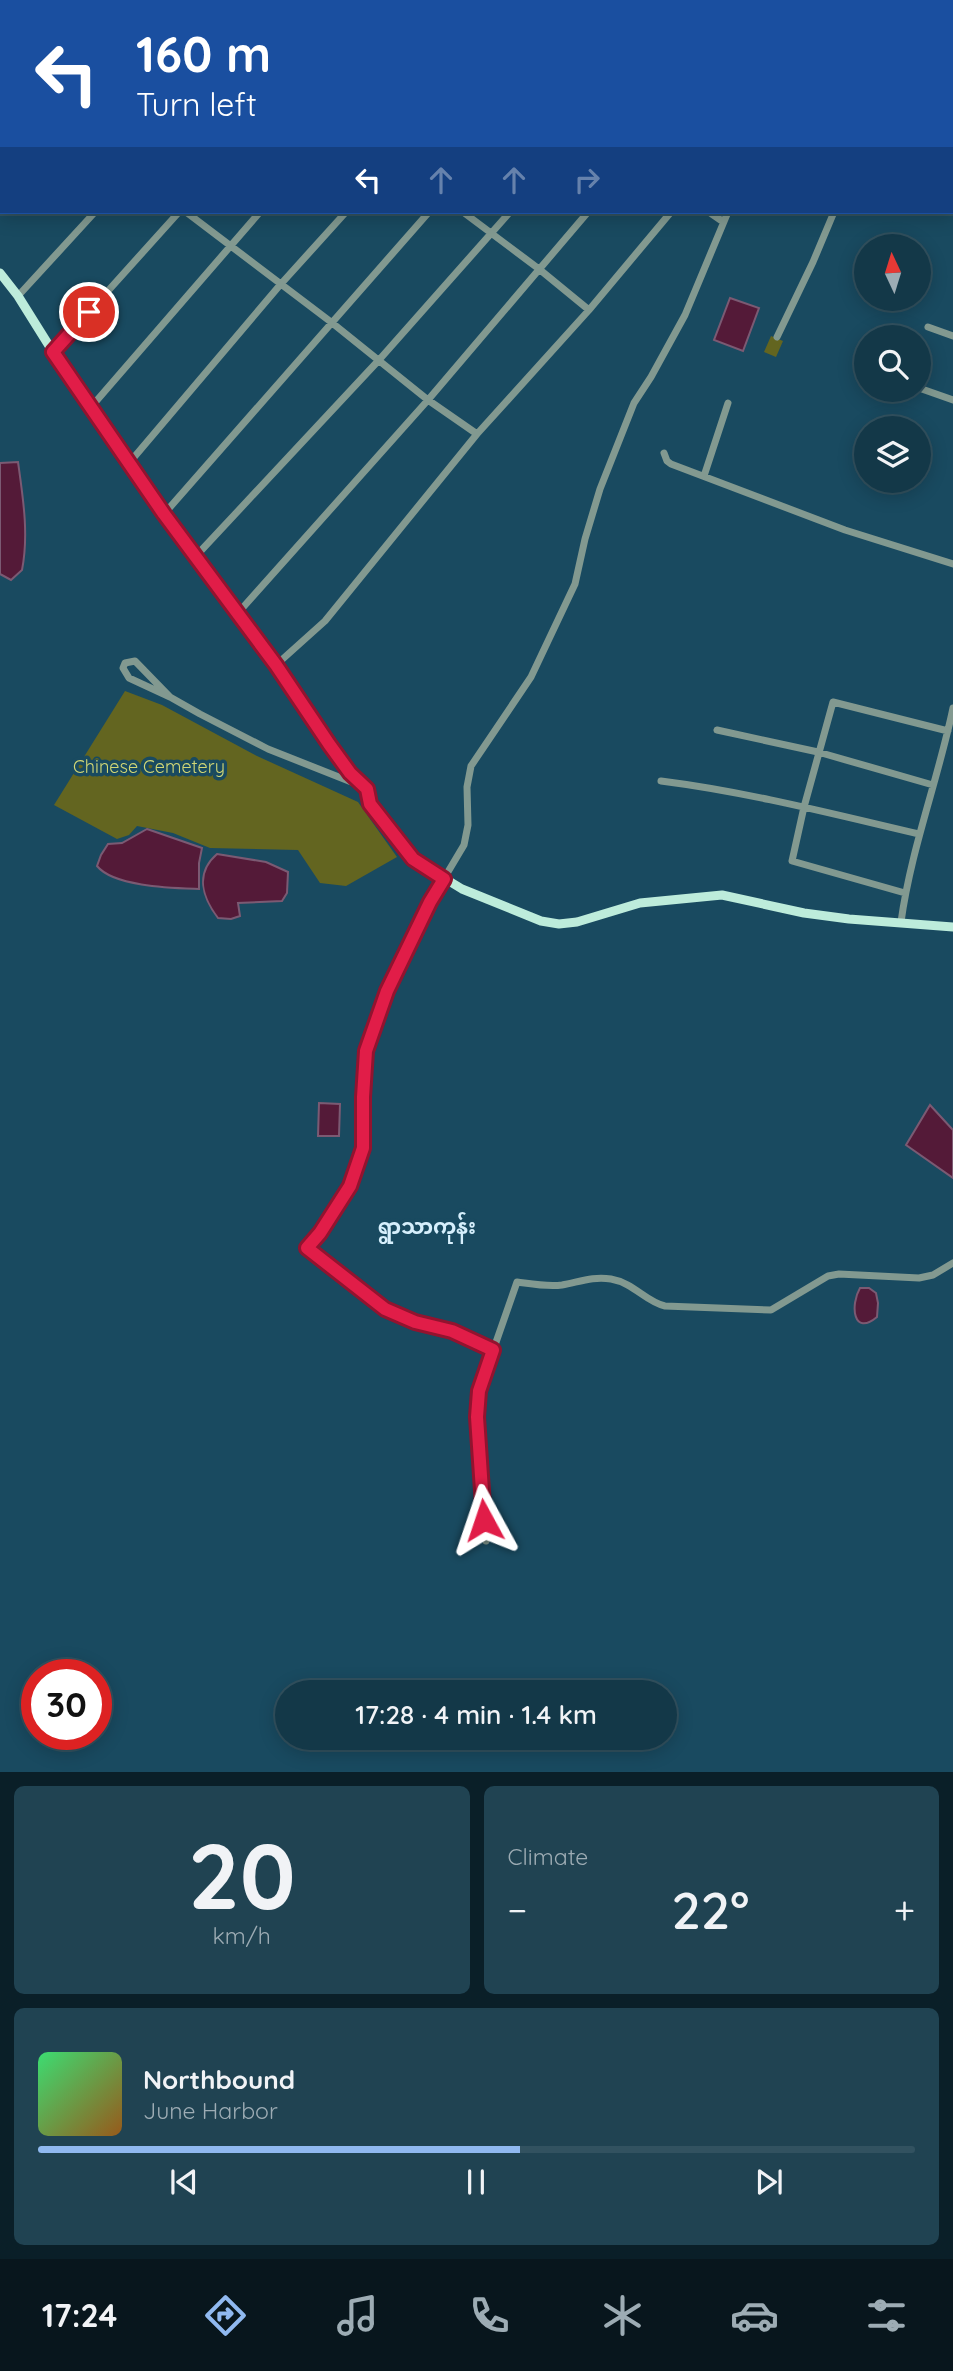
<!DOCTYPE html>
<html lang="en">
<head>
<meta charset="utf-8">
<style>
	body { margin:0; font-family:Quicksand,"Noto Sans Myanmar",sans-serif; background:#204352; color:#f1f3f6; height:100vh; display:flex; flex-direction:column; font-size:26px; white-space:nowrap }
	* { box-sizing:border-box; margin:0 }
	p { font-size:23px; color:#9dacb4 }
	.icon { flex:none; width:38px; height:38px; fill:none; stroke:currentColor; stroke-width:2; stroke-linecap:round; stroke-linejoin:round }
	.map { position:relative; height:1772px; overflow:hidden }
	.side { display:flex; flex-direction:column; gap:14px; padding:14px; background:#0a1f28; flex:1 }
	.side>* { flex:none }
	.guide { position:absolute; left:0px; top:0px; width:954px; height:214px; box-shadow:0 4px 18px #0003,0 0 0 2px #325260; background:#1a4fa0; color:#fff; overflow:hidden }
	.needle { width:46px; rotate:356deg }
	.fabs { position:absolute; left:854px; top:234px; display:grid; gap:14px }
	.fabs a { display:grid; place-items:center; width:77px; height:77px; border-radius:50%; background:#133848; box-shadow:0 4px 18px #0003,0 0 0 2px #325260; font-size:35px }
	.speed { position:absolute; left:21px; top:1659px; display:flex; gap:14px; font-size:35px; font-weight:700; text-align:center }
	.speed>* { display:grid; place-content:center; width:91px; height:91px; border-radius:50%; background:#133848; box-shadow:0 4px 18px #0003,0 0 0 2px #325260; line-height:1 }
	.speed .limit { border:10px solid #d22; background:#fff; color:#111 }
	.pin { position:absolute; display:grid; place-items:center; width:60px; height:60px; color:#fff; margin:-30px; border:4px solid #fff; border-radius:50%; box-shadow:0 2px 7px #0007 }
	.me { position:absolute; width:77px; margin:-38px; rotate:355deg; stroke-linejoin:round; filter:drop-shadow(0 0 5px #0008) }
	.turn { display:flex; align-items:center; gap:24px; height:147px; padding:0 21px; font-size:32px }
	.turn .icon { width:91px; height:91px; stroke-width:2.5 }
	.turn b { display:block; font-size:49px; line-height:60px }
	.lanes { display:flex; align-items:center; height:66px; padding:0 21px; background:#0003; justify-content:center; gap:35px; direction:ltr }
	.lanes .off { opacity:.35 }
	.big { font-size:52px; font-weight:600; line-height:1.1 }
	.side .widget { flex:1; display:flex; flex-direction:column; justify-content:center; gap:10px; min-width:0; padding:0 24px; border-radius:10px; background:#204352 }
	.side .dial { align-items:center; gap:0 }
	.dial b { font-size:91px; line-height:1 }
	.song { display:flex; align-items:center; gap:21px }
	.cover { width:84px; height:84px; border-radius:10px; background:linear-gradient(135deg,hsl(140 70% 55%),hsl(30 70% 35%)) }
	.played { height:7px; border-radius:4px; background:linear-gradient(90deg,#90b9f0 55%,#325260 55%) }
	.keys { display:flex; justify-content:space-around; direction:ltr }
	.heat { display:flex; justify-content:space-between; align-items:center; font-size:38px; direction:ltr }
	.side .tiles { flex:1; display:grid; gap:14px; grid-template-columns:1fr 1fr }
	.widget:last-child { grid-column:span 2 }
	.trip { position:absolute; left:275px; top:1680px; width:402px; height:70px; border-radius:35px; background:#133848; box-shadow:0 4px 18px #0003,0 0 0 2px #325260; font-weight:600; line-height:70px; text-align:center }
	.dock { display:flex; height:112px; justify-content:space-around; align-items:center; background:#08161d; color:#9dacb4 }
	.dock .icon { width:49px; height:49px }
	.dock .selected { color:#90b9f0 }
	.dock b { font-size:32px; color:#f1f3f6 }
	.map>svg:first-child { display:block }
	.green { fill:#636520 }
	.water { fill:#541a38; stroke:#7b5a73; stroke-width:2 }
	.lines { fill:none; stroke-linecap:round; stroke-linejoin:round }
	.minor { stroke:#829990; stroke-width:7 }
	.major { stroke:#bdecdb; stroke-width:9 }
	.route-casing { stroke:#92132f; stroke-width:18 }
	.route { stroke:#e11d48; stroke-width:12 }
	.labels { text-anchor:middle; stroke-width:7; stroke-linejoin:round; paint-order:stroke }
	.park-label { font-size:18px; fill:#d2d775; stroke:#194a60 }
	.quarter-label { font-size:21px; font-weight:bold; fill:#d6effc; stroke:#194a60 }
</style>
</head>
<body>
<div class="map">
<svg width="953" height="1773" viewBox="0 0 953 1773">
	<rect width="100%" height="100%" fill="#194a60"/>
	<!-- green -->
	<path class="green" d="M771,336l12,5 -7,16 -12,-5z
		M125,691l37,14 95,51 101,46 39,55 -51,29 -26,-3 -22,-33 -88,-2 -37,-15 -36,-7 -8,9 -12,4 -63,-34z"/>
	<!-- water -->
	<path class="water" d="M730,298l29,10 -16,43 -29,-11z
		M18,462c5,36 11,72 4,108l-11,10 -11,-6v-111z
		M147,829l55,19 -3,15v26c-25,-1 -85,-2 -102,-23l4,-11 7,-11 14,-1z
		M217,854l49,8 22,10 -1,21 -5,8 -44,2 2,13 -9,3 -13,-1c-16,-21 -23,-45 -1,-64z
		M319,1103l21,1 -1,32h-21z
		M930,1105l23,25v48l-47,-33z
		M860,1288h9l7,5 2,10 -1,14c-24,20 -27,-12 -17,-29z"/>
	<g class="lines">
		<!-- minor -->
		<path class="minor" d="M140,0l2,2
			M463,0l2,2
			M21,2l1,-2
			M105,2l2,-2
			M192,2l2,-2
			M285,2l2,-2
			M361,2l2,-2
			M445,2l2,-2
			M527,2l2,-2
			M607,2l1,-2
			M831,2l1,-2
			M895,2v-2
			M0,23l2,-1
			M0,116l2,-2
			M952,130l1,-3
			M952,185h1
			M186,212l145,110 97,78 49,34
			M463,212l76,57 50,41
			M709,212l13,9
			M18,296l77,-84
			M928,327l25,9
			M777,337l36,-75 21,-50
			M53,352l126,-140
			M858,365l8,3
			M919,388l34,12
			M92,406l168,-194
			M664,453l3,8 4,3 174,66 108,34
			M130,462l150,-177 66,-73
			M704,476l24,-73
			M164,514l265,-302
			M196,556l183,-196 131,-148
			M238,613l190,-213 160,-188
			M276,665l49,-44 152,-187 112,-124 82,-98
			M170,697l-41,-19 -6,-10 2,-5 10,-2 35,36 30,17 68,35 96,38
			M717,730l101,22 115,33
			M661,781c87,11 172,33 258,53
			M905,893l-113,-32 12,-54 29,-105 115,29
			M901,922c10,-73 37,-142 52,-214
			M493,1350l-41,-19 -37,-9 -30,-13 -78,-61 13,-15 30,-47 13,-38v-51l3,-46 21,-60 43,-89 34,-57 4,-20 -1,-38 4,-21 60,-89 44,-93 10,-45 15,-50 34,-86 17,-26 34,-62 43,-103
			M486,1541l-8,-85 -1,-39 2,-26 38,-109c15,2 30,5 45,3 17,-3 31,-9 49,-6 23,4 35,23 54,27l106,4 57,-34 11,-2 80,4 14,-3 20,-12"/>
		<!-- major -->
		<path class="major" d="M0,273l18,23 35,56 111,162 112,151 74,108 17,16 3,15 43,55 49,30 79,32 18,3 18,-2 63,-19 82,-8 82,18 45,6 104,8"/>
	</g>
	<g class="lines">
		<defs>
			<path id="route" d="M89,312l-36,40 111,162 112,151 53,79 21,29 17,16 3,15 43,55 31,20 -14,23 -43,89 -21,60 -3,46v51l-13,38 -30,47 -13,15 78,61 30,13 37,9 41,19 -14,41 -2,26 7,103"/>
		</defs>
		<!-- route casing -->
		<use href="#route" class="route-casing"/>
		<!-- route -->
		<use href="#route" class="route"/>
	</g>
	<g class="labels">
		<!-- park labels -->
		<g class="park-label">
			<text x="149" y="773">Chinese Cemetery</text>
		</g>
		<!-- quarter labels -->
		<g class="quarter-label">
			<text x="427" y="1234">ရွာသာကုန်း</text>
		</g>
	</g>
</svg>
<div class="fabs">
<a><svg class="needle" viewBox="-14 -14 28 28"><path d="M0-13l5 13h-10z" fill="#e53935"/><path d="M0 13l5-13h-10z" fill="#9dacb4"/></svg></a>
<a><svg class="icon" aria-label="search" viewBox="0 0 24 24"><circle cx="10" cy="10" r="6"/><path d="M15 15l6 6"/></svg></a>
<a><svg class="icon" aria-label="layers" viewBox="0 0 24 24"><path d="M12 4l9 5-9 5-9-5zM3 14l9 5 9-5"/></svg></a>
</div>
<div class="speed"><div class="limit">30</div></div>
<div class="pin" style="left:89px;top:312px;background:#d93025"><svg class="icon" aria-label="arrive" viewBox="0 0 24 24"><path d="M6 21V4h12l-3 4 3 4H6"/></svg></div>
<svg class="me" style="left:484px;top:1520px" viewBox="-20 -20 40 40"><path d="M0-17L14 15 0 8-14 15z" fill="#e11d48" stroke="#fff" stroke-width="4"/></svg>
<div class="trip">17:28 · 4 min · 1.4 km</div>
<div class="guide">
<div class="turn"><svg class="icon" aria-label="left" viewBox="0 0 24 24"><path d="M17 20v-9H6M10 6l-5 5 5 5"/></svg><div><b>160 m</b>Turn left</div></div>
<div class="lanes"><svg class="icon" aria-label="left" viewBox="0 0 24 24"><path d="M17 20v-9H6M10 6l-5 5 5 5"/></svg><svg class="icon off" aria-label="ahead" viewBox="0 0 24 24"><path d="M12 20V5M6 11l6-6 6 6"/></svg><svg class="icon off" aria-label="ahead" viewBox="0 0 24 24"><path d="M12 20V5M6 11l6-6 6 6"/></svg><svg class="icon off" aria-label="right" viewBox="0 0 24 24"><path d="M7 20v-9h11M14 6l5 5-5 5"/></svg></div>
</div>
</div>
<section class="side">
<div class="tiles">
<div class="widget dial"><b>20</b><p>km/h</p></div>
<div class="widget"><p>Climate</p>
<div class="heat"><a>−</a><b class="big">22°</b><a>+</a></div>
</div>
<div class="widget">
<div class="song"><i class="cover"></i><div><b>Northbound</b><p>June Harbor</p></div></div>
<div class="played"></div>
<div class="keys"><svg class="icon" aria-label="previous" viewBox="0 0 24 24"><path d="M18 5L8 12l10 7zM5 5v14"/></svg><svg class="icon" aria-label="pause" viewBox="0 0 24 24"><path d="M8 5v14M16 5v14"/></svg><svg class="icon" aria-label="next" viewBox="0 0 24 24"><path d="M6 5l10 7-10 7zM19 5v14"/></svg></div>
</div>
</div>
</section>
<nav class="dock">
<b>17:24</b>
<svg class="icon selected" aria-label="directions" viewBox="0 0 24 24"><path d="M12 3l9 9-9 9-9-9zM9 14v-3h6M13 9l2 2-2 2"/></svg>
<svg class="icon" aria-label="music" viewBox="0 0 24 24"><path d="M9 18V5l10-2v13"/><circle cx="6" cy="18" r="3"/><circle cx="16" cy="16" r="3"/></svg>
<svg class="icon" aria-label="phone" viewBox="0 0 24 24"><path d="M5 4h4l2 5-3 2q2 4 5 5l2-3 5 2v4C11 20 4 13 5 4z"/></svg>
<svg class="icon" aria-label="climate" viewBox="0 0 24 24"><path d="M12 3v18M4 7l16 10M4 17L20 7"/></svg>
<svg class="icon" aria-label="car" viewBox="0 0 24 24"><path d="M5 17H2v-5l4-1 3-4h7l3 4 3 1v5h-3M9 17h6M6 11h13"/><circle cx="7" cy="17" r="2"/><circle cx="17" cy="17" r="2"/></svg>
<svg class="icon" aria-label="filters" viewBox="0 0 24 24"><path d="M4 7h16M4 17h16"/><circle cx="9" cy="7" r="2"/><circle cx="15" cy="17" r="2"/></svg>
</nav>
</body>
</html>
